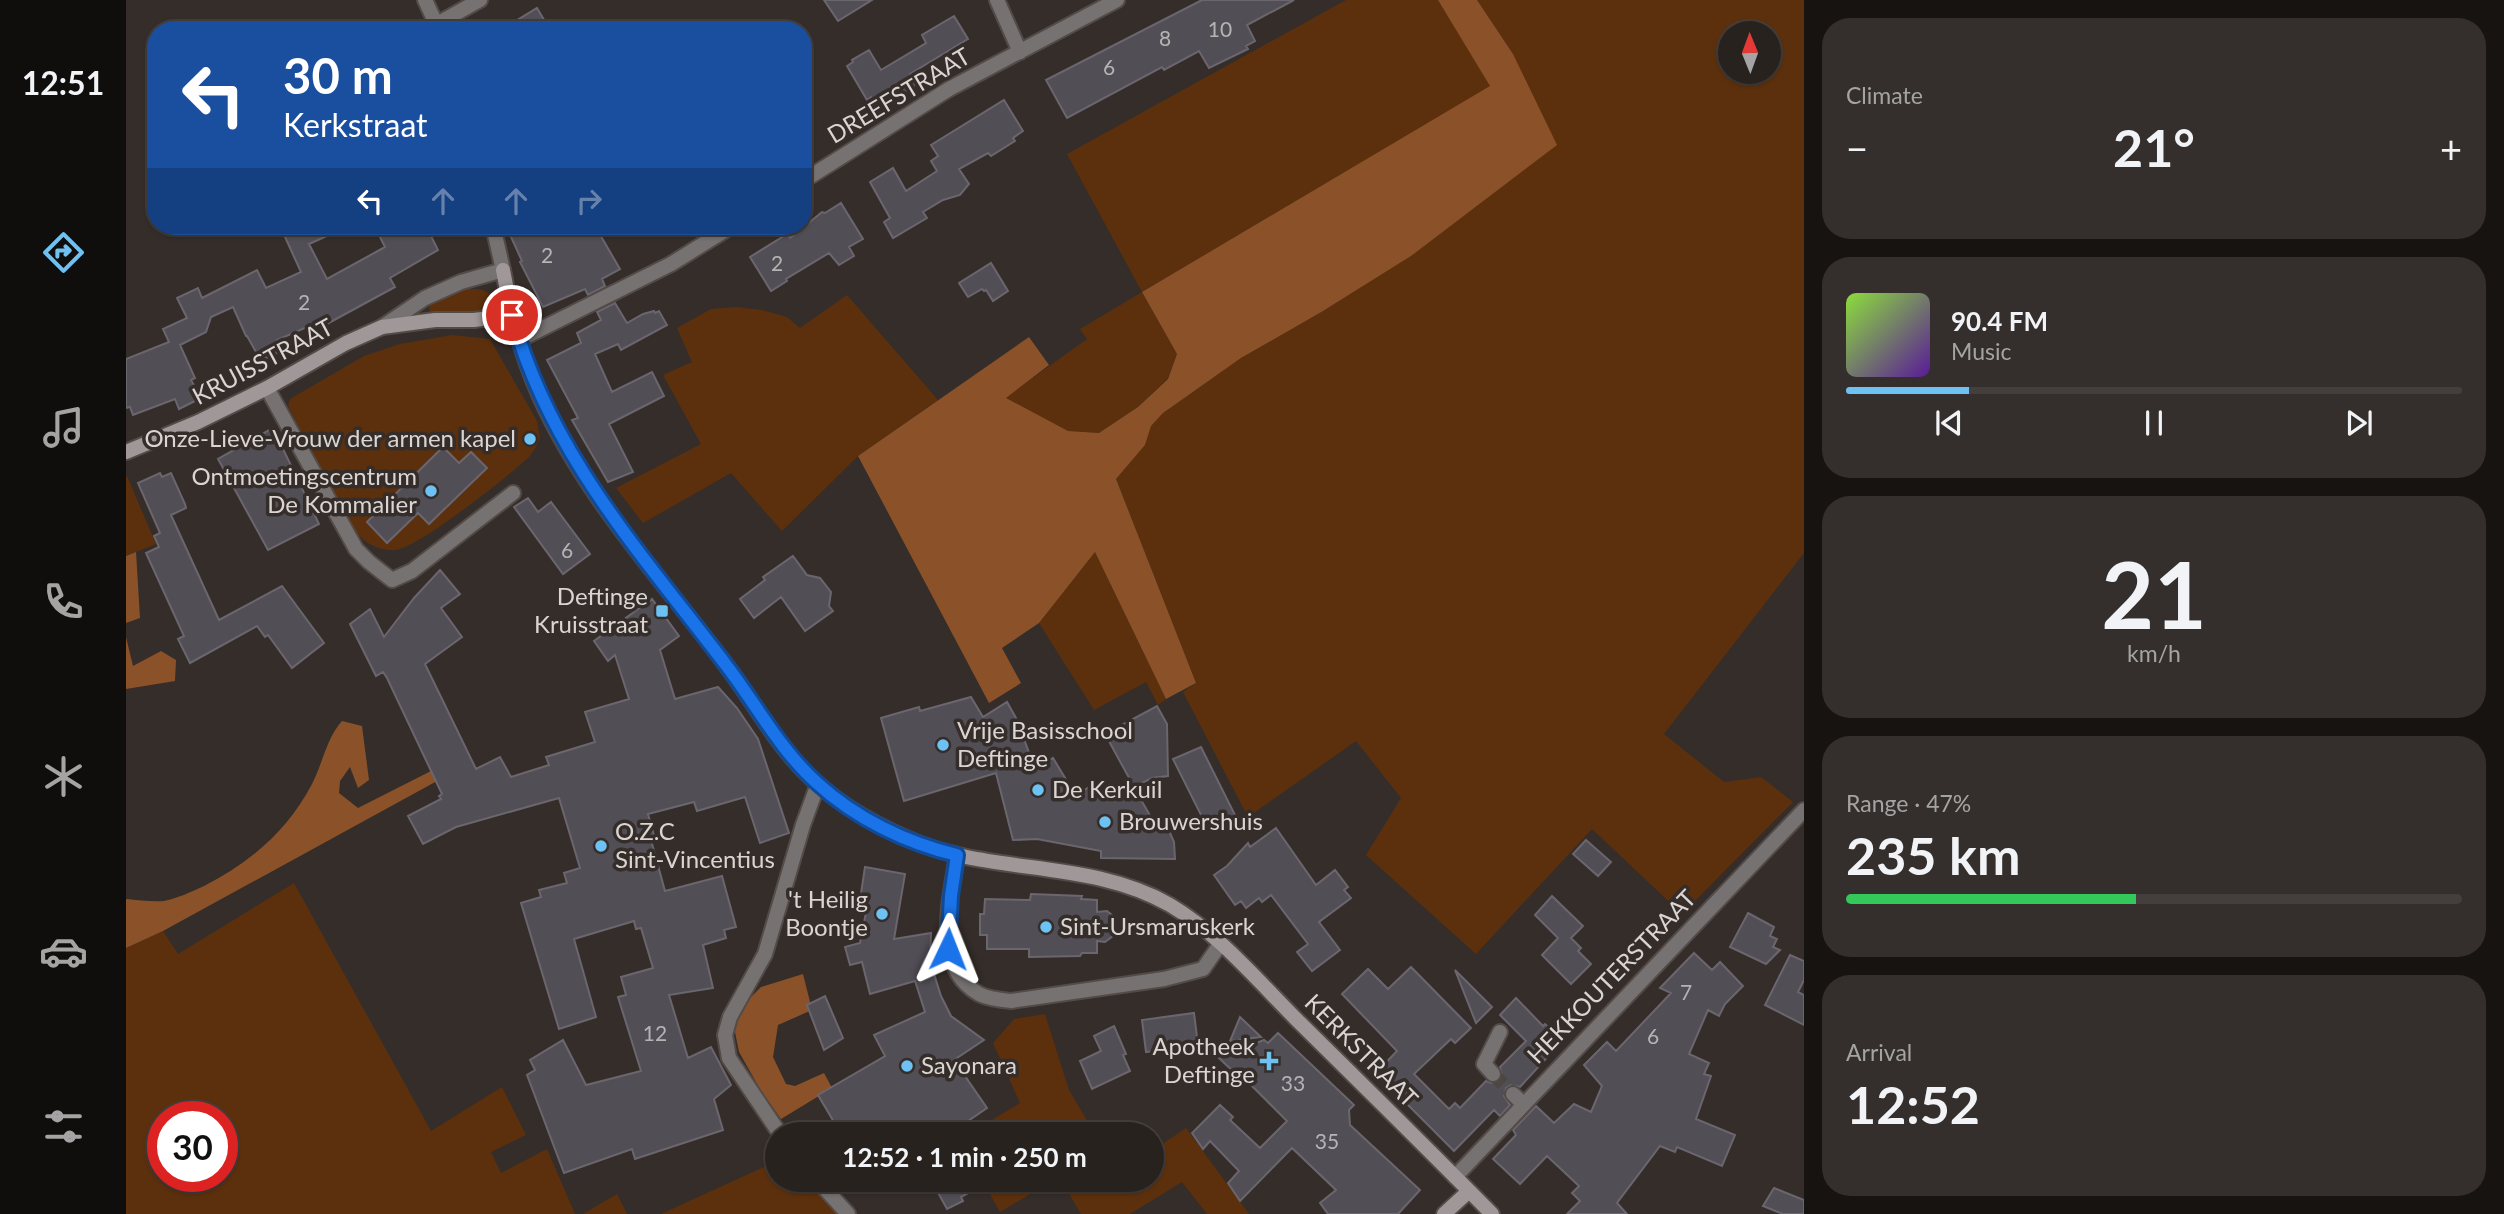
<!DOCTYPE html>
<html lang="en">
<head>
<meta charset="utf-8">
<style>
	body { margin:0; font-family:Lato,sans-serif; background:#342f2c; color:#f1f3f6; height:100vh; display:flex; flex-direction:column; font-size:26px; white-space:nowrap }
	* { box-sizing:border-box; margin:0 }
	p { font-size:23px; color:#a5a4a4 }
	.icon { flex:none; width:38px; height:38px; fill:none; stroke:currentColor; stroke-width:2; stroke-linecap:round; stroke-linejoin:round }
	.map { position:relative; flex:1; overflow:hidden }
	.panel { display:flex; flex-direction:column; gap:18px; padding:18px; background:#161311; width:700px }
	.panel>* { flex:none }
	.banner { position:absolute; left:21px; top:21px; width:665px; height:214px; border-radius:28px; box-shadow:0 2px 5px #0004,0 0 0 2px #443f3d; background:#1a4fa0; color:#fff; overflow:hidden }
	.needle { width:46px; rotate:359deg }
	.tools { position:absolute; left:1592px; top:21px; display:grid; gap:14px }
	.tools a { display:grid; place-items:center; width:63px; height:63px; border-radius:50%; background:#28221f; box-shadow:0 2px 5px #0004,0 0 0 2px #443f3d; font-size:35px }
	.speed { position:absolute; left:21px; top:1101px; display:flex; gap:14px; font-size:35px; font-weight:700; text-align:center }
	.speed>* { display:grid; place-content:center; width:91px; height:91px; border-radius:50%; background:#28221f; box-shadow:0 2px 5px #0004,0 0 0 2px #443f3d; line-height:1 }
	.speed .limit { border:10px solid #d22; background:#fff; color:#111 }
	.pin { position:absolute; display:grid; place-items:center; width:60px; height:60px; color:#fff; margin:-30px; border:4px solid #fff; border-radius:50%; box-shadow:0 2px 7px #0007 }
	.me { position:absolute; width:77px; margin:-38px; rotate:2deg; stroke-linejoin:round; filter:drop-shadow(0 0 5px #0008) }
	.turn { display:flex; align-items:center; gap:24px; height:147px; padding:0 21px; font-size:32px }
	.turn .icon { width:91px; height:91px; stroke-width:2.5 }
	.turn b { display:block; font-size:49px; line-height:60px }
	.lanes { display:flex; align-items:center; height:66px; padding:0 21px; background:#0003; justify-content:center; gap:35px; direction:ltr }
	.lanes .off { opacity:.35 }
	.big { font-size:52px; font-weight:700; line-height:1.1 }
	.panel .widget { flex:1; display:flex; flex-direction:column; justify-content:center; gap:10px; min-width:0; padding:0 24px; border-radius:28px; background:#342f2c }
	.panel .dial { align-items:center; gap:0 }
	.dial b { font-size:91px; line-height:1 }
	.song { display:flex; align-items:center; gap:21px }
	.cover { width:84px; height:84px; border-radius:10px; background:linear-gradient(135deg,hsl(90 70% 55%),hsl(270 70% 35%)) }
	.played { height:7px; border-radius:4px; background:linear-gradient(90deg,#6ec2f3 20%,#443f3d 20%) }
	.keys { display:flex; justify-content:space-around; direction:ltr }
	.heat { display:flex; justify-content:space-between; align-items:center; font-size:38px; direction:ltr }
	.charge { height:10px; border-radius:5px; background:linear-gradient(90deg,#34c759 47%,#443f3d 0) }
	.trip { position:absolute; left:639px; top:1122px; width:399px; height:70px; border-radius:35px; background:#28221f; box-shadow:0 2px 5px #0004,0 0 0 2px #443f3d; font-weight:700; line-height:70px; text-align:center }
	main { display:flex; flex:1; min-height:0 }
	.tabs { display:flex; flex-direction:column; width:126px; justify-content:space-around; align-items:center; background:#100e0c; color:#a5a4a4 }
	.tabs .icon { width:49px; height:49px }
	.tabs .active { color:#6ec2f3 }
	.tabs b { font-size:32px; color:#f1f3f6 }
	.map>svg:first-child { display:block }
	.green { fill:#5c300d; fill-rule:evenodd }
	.forest { fill:#8b5229 }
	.building { fill:#524e56; stroke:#6b666e; stroke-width:2 }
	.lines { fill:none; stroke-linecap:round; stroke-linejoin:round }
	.street-tunnel { stroke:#4e4642; stroke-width:14; stroke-dasharray:14 7; stroke-linecap:butt }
	.street-casing { stroke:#534b47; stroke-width:18 }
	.secondary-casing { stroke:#534b47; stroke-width:18 }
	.street { stroke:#777272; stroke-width:14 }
	.secondary { stroke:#a09898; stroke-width:14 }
	.route-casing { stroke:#114b97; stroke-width:18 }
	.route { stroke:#1a73e8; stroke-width:12 }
	.poi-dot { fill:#6ec2f3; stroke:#352d29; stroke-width:2.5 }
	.labels { text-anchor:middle; stroke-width:7; stroke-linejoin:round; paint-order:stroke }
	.number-label { font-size:21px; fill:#b8b3b3 }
	.street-label { font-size:24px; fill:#dad5d2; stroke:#352d29 }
	.poi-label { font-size:24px; fill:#dad5d2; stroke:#352d29; text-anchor:start }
</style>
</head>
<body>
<main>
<nav class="tabs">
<b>12:51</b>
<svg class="icon active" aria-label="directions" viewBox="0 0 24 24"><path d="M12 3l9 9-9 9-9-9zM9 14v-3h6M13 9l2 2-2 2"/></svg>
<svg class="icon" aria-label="music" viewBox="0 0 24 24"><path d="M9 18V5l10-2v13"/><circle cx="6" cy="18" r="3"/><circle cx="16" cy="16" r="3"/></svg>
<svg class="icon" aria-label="phone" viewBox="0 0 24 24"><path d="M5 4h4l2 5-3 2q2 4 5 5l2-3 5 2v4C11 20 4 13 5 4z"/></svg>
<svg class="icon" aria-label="climate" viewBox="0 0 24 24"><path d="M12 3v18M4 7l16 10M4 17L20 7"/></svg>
<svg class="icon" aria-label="car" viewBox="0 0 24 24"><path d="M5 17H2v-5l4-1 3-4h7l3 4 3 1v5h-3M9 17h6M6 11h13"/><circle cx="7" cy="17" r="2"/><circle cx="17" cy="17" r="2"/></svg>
<svg class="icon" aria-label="filters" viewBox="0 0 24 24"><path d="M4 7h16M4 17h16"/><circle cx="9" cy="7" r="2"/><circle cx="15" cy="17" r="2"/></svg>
</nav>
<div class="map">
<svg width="1678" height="1214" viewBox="0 0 1678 1214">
	<rect width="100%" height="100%" fill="#352d29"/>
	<!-- green -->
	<path class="green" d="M1220,0h92l53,86 -349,206 35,62 -9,24 -30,29 -39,26 -31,-2 -63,-33 82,-59 -7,-10 62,-37 -75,-138z
		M1351,0h327v553l-140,181 60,48 37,-5 32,25 -111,112 -90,-85 -116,125 -110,-99 35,-57 -45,-57 -108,76 -65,-125 13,-9 -80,-204 29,-34 6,-19 12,-13 78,-55 82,-47 88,-55 102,-202zM1605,33h38v39h-38z
		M342,289c9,0 15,-1 23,6l1,8 -3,5c-13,5 -48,11 -60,2l1,-7 19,-10z
		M721,295l91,105 -80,56 -76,75 -51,-58 -88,50 -27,-35 85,-44 -38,-69 29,-13 -15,-34 34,-19 25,-2 26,3 25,7 13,11z
		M326,335l38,4 47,82 3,17c-3,7 -6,13 -11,19 -19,18 -112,92 -134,93 -23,1 -37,-13 -49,-30l-58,-114 2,-7 74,-43 36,-12z
		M1,476l29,68 -30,12v-79z
		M969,552l71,147 -8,6 -12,-23 -52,28 -55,-87z
		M168,883l137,248 71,-44 24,48 -35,17 10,21 46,-24 28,65h-449v-266l37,-17 15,23zM37,1116h59v60h-59z
		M919,1014l24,76 26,44h-126l51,-31 -27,-60 21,-24z
		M1060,1128l63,86h-42l-25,-32 -52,32h-49l-20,-34h91v-29z
		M651,1161v19h31l29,34h-176z
		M856,1180h72l-54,32z
		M491,1194l10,20h-44z"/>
	<!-- forest -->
	<path class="forest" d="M1312,0h39l36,54 44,91 -146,111 -88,55 -82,47 -78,55 -12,13 -6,19 -29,34 80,204 -30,16 -71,-147 -56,71 -37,25 19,35 -32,20 -131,-247 171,-119 20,28 -43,33 62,33 31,2 39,-26 30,-28 9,-25 -35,-62 348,-206z
		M10,552l4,66 -14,5v-67z
		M0,637l7,29 28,-15 15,9 -1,21 -49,8z
		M216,721l20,5 7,54 -11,8 -8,-21 -10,14 -1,12 19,15 73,-37 6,10 -274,150 -37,17v-49c12,1 26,3 38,2 14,-3 27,-9 40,-15 46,-23 84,-56 108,-102 11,-21 14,-45 30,-63z
		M677,974l9,36 -34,15 -5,32 13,27 9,2 29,-13 8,15 -51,31 -20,-28 -22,-39 -5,-25 11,-24 16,-16z"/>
	<!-- building -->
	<path class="building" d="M698,0h48l-34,21z
		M1076,0h92l-47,25 8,16 -9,5 2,3 -39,19 -10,-17 -35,19 -2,-3 -95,51 -21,-38z
		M411,8l13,22h-49z
		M828,16l14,23 -58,35 4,6v7l-37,21 -6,-11 -4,3 -20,-34 6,-4 -1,-2 17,-10 12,20 45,-27 -4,-8z
		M878,100l19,31 -10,7 2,3 -24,15 -3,-3 -29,16 10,15 -9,11 -17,5 -20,12 4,6 -34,20 -9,-16 6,-4 -20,-36 23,-14 13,23 31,-20 -6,-10 7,-5 -7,-11z
		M715,203l22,36 -14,8 5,9 -15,9 -10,-12 -43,26 1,2 -16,10 -21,-34 37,-23 3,4 32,-26 3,1z
		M154,226h69l-40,18 18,35 58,-32 -6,-12 20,-9h27l12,24 -48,28 5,9 -70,38 -2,-5 -46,20 4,11 -20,10 -14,-25h-1l-13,-29 -22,10 -5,15 -26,13 15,33 -4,2 10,18 -22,11 -4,-10 -42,16 -3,-8 -4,1v-49l43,-17 -6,-13 24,-11 -10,-20 21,-10 4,10 55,-28 9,18 35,-16z
		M380,226h89l25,43 -18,10 3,7 -17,9 -3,-6 -42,18 -23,-45 2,-1z
		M865,263l17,28 -15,10 -7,-11 -2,1 -2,-2 -14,8 -9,-14z
		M489,303l12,20 16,-9 11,-3 1,2 4,-2 8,14 -46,25 -3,-6 -23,10 17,38 40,-20 12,24 -55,28 24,48 -25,10 -36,-62 6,-2 -31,-58 34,-17 -4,-10 24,-13 -4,-8z
		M147,428l46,96 -51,26 -50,-91z
		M317,447l16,16 12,-11 16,16 -58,56 -11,-11 -31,30 -20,-21z
		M34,473l2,4 9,-4 14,31 1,4 -15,7 48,105 63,-34 42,57 -32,25 -24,-33 -3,2 -8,-11 -67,37 -12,-24 6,-3 -38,-83 13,-6 -5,-11 6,-3 -22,-50z
		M402,498l10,14 13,-10 39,52 -27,20 -49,-67z
		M667,556l14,19 13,3 11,14 -2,14 4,5 -28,20 -24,-34 -27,21 -14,-19 25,-19 -2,-3z
		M314,570l20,24 -19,14 21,29 -37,27 51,105 24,-12 11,20 38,-12 -3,-8 49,-15 -10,-30 44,-13 -14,-44 -7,6 -14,-20 58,-42 27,37 -19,14 15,49 43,-12 19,21 21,31 31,94 -29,10 -15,-46 -48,14 -3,-9 -46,12 7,25 -4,1 14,51 57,-15 14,51 -12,3 2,8 -23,7 10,43 -44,7 19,63 23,-11 20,38 -17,14 9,31 -88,29 -3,-10 -68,24 -37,-98 8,-5 -5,-10 33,-20 23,45 55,-14 -23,-74 8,-2 -5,-18 32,-9 -12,-40 -5,1 -2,-8 -60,18 22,78 -37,12 -38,-126 20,-6 -2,-7 28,-7 -3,-10 16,-5 -21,-70 -103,29 -33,17 -15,-28 33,-17 -2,-3 3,-2 -55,-116 -4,-6 -7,4 -26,-52 20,-15 14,28 30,-39z
		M845,697l12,20 24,-15 14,25 -1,1 15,41 18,-11 23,38 13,-9 4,6 43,-2 20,35h11l7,16 1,17 -74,-1v-7l-64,-12 -24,1 -17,-67 -92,28 -23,-83 38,-11 1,4z
		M1031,706l10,18 1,52 -16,2 -18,9 -29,-53z
		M1075,747l34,68 -27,14 -35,-70z
		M1150,828l40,57 19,-15 13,17 -4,3 7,8 -32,24 21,28 -28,21 -15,-19 11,-8 -37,-49 -9,7 -3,-4 -13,10 -5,-7 -6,4 -21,-30 13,-9 21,-23 2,4z
		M1460,840l25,22 -13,14 -25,-22z
		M739,867l40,7 -11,65 37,-6 -1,28 11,35 10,20 33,24 -30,20 33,48 -38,26h-108l-23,-39 67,-39 -11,-21 51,-23 -10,-31 -45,13 -8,-32 -12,3 -5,-18 15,-4 8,-41 -8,-2z
		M905,894l51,2 -1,3 16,1v12l10,-1 5,4 3,10 -2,11 -8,6 -8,-1v12h-15l-2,3 -51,1v-8h-42v-14h-7v-21h4l1,-15 45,1z
		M1426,896l31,30 -12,12 10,10 -3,3 13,13 -20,20 -29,-29 16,-17 -23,-23z
		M1622,913l26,14 -4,9 7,3 -4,8 7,3 -14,14 -36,-17z
		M1568,953l18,17 8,-8 23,24 -18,18 -6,12 -11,-6 -19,44 20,9 -5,11 7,2 -15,43 39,16 -13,31 -45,-19 -2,5 -15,-6 -43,57 10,11h-60l13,-13 -8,-8 7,-7 -32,-30 -27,28 -27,-25 23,-24 -3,-5 23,-24 18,17 20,-19 17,8 11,-26 -18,-21 23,-23 9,9 55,-58 -11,-5z
		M1664,955l14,6v19l-6,12 6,3v30l-39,-20z
		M1285,967l60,61 -16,15 -4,-4 -37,35 35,35 6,-6 5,5 26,-27 5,2 8,-1 3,-6 -2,-9 26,-26 -26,-26 16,-17 27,28 2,-2 18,16 -43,47 -9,-2 -5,3 -2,8 6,9 -10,11 -6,-6 -40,41 -78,-78 21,-22 -55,-57 26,-25 20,20z
		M1329,970l37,37 -16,16z
		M699,996l18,42 -19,12 -17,-45z
		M1068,1013l4,32 -52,7 -4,-32z
		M1114,1017l21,20 -31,4z
		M988,1026l12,28 -3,1 7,16 -38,18 -12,-28 21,-10 -7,-15z
		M1152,1033l76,72 -5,5 1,15 70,65 -22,24h-70l-8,-11 16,-13 -44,-42 -52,53 -12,-18 11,-12 -29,-30 -7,8 -11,-16 28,-28 13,12 -3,3 30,28 27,-27 -47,-47 -2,2 -19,-18 45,-18 4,3z
		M805,1180h61l-31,17 2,4 -16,8z
		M1648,1188l30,12v14h-21l-20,-8z"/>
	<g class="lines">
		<!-- street-tunnel -->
		<path class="street-tunnel" d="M1367,1074l20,20"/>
		<defs>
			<path id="street" d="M299,0l14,30
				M871,0l23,52
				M311,24l43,-24
				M677,181l146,-92 168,-89
				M256,327l43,-29 36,-16 42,-12 -10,-44
				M393,340l152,-76 61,-38
				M141,388l89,161 13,13 23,18 20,-9 101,-78
				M831,855c-6,43 -26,112 22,139 10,5 22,6 32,7l153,-22 39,-10 18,-26
				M1367,1074l-9,-10 16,-32
				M1387,1094l10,10
				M654,1134l-51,-76 -4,-23 5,-18 35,-63 38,-129 15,-41
				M1329,1177l349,-367
				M691,1180l31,34"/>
			<path id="secondary" d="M377,270c8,43 18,84 36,124 43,98 120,182 184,267 27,35 50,78 81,110 28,29 65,51 102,67 83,38 182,20 264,67 49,29 88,76 128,116 65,64 130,128 194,193
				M0,452l72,-30 69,-34 79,-45 36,-16 53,-7h39l38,-5
				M1318,1214l25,-23"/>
		</defs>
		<!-- street casing -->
		<use href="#street" class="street-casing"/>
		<!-- secondary casing -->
		<use href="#secondary" class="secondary-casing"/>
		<!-- street -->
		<use href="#street" class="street"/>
		<!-- secondary -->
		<use href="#secondary" class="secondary"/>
	</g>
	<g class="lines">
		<defs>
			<path id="route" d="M386,315c37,138 130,239 214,350 30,39 54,85 91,118 38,35 89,60 140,72l-6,41 -3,53"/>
		</defs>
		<!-- route casing -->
		<use href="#route" class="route-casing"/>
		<!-- route -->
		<use href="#route" class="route"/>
	</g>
	<!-- markers -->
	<g class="poi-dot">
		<circle cx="404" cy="439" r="7"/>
		<circle cx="305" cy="491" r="7"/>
		<rect x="529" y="604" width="14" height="14" rx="3.5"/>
		<circle cx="817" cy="745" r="7"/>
		<circle cx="912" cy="790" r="7"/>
		<circle cx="979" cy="822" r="7"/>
		<circle cx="475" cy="846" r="7"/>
		<circle cx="756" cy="914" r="7"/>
		<circle cx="920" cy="927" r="7"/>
		<path d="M1139.5 1050.5h7v7h7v7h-7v7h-7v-7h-7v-7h7z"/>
		<circle cx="781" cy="1066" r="7"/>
	</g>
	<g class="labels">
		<!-- number labels -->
		<g class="number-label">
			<text x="1094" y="37">10</text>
			<text x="1039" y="46">8</text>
			<text x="983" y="75">6</text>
			<text x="421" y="263">2</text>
			<text x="651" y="271">2</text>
			<text x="178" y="310">2</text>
			<text x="441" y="558">6</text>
			<text x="1560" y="1000">7</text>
			<text x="529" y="1041">12</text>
			<text x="1527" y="1044">6</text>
			<text x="1167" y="1091">33</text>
			<text x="1201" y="1149">35</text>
		</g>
		<!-- street labels -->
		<g class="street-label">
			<text transform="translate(773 96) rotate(-31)" y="8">DREEFSTRAAT</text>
			<text transform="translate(137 362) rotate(-28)" y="8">KRUISSTRAAT</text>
			<text transform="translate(1486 977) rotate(-46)" y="8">HEKKOUTERSTRAAT</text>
			<text transform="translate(1235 1051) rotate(45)" y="8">KERKSTRAAT</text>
		</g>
		<!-- poi labels -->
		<g class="poi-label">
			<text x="390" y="447" text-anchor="end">Onze-Lieve-Vrouw der armen kapel</text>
			<text x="291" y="485" text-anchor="end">Ontmoetingscentrum<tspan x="291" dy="28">De Kommalier</tspan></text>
			<text x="522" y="605" text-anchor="end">Deftinge<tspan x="522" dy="28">Kruisstraat</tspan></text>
			<text x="831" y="739">Vrije Basisschool<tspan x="831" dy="28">Deftinge</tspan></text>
			<text x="926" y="798">De Kerkuil</text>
			<text x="993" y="830">Brouwershuis</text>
			<text x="489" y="840">O.Z.C<tspan x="489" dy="28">Sint-Vincentius</tspan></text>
			<text x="742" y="908" text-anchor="end">'t Heilig<tspan x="742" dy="28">Boontje</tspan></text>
			<text x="934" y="935">Sint-Ursmaruskerk</text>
			<text x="1129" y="1055" text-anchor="end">Apotheek<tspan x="1129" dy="28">Deftinge</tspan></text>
			<text x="795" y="1074">Sayonara</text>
		</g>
	</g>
</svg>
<div class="tools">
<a><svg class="needle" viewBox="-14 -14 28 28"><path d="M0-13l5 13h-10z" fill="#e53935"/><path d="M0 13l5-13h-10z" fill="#a5a4a4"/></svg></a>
</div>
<div class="speed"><div class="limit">30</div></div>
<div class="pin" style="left:386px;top:315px;background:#d93025"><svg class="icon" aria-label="arrive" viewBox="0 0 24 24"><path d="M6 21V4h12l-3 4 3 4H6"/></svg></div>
<svg class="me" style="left:822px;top:949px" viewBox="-20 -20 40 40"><path d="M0-17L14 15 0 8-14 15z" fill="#1a73e8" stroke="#fff" stroke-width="4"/></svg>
<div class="trip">12:52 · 1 min · 250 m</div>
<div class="banner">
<div class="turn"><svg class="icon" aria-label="left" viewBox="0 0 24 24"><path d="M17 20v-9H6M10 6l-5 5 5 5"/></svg><div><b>30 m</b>Kerkstraat</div></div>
<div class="lanes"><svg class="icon" aria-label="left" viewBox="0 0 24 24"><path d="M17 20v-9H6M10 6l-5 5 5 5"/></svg><svg class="icon off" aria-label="ahead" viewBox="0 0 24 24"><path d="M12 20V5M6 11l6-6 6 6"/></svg><svg class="icon off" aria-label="ahead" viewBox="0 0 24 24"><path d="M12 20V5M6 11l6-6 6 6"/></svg><svg class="icon off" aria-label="right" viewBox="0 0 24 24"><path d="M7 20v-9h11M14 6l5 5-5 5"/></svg></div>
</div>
</div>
<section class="panel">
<div class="widget"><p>Climate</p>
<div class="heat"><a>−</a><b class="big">21°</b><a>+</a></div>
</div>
<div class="widget">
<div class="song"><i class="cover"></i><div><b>90.4 FM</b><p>Music</p></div></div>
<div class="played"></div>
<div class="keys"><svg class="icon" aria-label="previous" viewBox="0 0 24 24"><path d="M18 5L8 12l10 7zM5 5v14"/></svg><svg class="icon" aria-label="pause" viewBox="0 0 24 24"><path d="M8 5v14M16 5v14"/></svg><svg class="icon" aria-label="next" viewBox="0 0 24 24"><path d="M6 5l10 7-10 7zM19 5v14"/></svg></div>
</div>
<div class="widget dial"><b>21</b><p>km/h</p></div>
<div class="widget"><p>Range · 47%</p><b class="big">235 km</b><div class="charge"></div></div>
<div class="widget"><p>Arrival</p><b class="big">12:52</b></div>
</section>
</main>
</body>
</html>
